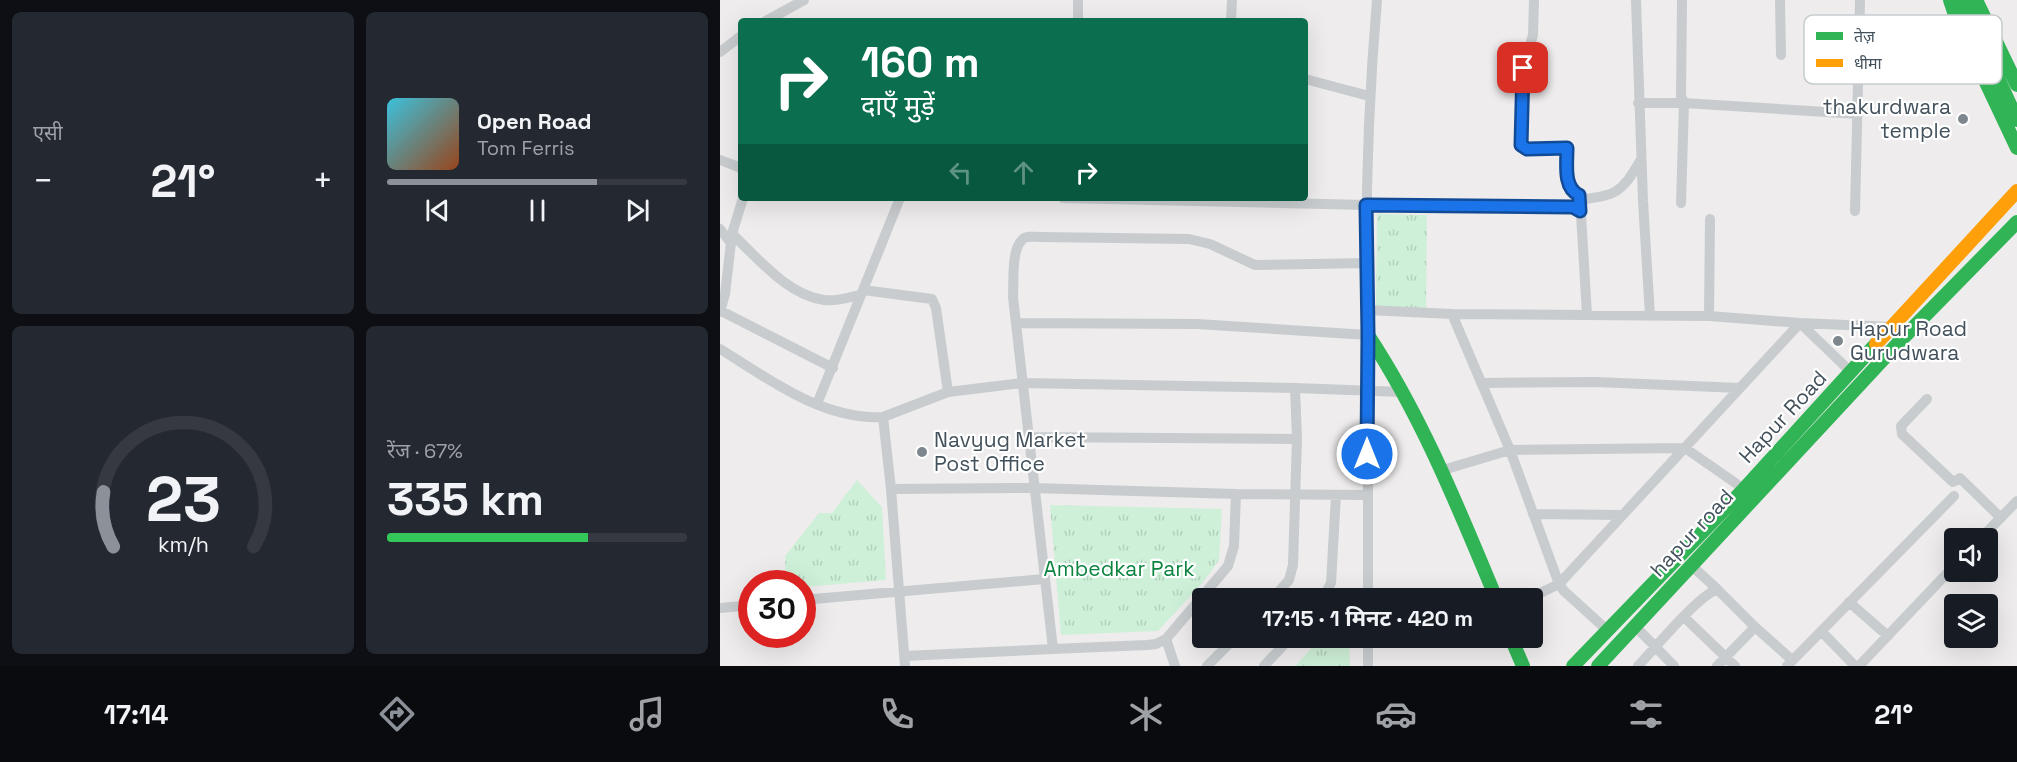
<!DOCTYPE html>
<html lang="hi">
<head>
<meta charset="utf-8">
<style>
	body { margin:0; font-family:"Space Grotesk","Noto Sans Devanagari",sans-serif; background:#242831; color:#f1f3f6; height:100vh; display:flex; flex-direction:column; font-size:22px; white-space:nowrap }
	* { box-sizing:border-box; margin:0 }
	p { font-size:20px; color:#9ea1a6 }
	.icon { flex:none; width:33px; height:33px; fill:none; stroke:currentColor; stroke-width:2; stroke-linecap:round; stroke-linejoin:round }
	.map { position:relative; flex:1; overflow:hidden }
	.sheet { display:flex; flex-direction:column; gap:12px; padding:12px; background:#0d0f14; width:720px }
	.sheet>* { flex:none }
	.hud { position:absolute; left:18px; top:18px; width:570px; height:183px; border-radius:6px; box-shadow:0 6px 24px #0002; background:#0b6e4f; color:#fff; overflow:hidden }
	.controls { position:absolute; left:1224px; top:528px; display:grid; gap:12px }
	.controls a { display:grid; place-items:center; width:54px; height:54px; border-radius:6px; background:#171b24; box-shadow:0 6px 24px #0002; font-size:30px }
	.speed { position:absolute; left:18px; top:570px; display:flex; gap:12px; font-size:30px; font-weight:700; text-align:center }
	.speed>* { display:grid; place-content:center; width:78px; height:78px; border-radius:50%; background:#171b24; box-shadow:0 6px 24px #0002; line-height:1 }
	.speed .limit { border:9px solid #d22; background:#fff; color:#111 }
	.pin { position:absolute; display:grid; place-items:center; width:51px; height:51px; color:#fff; margin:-26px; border-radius:12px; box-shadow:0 3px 9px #0006 }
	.me { position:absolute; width:66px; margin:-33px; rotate:0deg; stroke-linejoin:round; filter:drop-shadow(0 0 4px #0008) }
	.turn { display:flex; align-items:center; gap:21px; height:126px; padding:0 24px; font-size:27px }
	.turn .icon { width:78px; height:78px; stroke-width:2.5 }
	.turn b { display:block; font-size:42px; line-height:51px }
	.lanes { display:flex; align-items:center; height:57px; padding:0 24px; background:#0003; justify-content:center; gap:30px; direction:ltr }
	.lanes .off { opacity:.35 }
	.big { font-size:45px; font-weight:700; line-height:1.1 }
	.sheet .card { flex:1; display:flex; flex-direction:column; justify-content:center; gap:9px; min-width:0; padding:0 21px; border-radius:9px; background:#242831 }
	.sheet .dial { align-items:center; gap:0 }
	.dial svg { height:156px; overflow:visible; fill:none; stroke:#363941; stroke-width:7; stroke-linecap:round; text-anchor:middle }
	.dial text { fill:#f1f3f6; stroke:none }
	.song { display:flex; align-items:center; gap:18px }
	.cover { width:72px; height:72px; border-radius:9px; background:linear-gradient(135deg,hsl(190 70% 55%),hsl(20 70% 35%)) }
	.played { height:6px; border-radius:3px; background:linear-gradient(90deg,#8c9099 70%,#363941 70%) }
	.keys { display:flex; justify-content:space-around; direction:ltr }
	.heat { display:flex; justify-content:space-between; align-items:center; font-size:33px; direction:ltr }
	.charge { height:9px; border-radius:4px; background:linear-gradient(90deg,#34c759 67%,#363941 0) }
	.sheet .tiles { flex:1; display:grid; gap:12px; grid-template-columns:repeat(2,1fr) }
	.trip { position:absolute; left:472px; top:588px; width:351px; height:60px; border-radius:6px; background:#171b24; box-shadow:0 6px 24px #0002; font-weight:700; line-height:60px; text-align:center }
	.tab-bar { display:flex; height:96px; justify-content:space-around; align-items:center; background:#090b0e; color:#9ea1a6 }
	.tab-bar .icon { width:42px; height:42px }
	.tab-bar .on { color:#8c9099 }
	.tab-bar b { font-size:27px; color:#f1f3f6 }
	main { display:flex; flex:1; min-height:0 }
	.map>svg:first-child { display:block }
	.grass { fill:url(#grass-tufts) }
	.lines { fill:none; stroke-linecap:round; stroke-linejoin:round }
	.street { stroke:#c8ccce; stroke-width:10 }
	.fast { stroke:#30b455; stroke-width:14 }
	.slow { stroke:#ff9f0a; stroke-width:14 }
	.route-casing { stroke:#114b97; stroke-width:15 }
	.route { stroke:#1a73e8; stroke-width:10 }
	.poi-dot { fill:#7e878e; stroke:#fff; stroke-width:2 }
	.labels { text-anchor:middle; stroke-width:4.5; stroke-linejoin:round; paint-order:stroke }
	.poi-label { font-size:21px; fill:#42515b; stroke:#fff; text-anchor:start }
	.street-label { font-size:21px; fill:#42515b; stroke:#fff }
	.park-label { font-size:21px; fill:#0c8440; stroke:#fff }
	.key { fill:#fff; stroke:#c6cbce; stroke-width:1.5 }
	.key-label { font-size:16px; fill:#42515b }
</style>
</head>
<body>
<main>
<section class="sheet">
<div class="tiles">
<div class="card"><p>एसी</p>
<div class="heat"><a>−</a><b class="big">21°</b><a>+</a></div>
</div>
<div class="card">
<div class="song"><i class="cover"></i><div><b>Open Road</b><p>Tom Ferris</p></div></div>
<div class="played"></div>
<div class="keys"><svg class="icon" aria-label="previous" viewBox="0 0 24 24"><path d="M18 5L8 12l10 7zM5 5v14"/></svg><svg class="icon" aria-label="pause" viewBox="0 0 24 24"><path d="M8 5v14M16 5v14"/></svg><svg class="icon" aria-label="next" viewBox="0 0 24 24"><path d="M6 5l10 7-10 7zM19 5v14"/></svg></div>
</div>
<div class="card dial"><svg viewBox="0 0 100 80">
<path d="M14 69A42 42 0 1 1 86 69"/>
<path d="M14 69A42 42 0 0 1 9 41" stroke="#8c9099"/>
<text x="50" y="56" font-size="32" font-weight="700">23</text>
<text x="50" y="72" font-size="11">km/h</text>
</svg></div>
<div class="card"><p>रेंज · 67%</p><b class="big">335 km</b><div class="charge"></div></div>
</div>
</section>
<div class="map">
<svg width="1297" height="666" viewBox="0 0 1297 666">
	<defs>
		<pattern id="grass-tufts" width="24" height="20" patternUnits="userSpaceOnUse" patternTransform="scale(1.5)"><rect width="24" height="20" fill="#cef0d8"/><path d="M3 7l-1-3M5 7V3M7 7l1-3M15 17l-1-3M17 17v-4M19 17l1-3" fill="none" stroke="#b2d0bc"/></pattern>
	</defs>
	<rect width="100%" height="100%" fill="#eeecec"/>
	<!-- grass -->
	<path class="grass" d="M657,214l50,1 -1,93h-50z
		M137,480l25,27 4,73 -83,7 -1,-3 -16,-1 -1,-27 34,-43h13z
		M330,505l172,4 -3,51 -15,21 -46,50 -97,4z
		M601,638h28l1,28h-55z"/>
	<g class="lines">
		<!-- street -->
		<path class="street" d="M657,0c-9,104 -12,207 -10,310l85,4 257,2 91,7 52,50
			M814,0l-1,35 -10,33 -2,77 6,4 40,-1c0,16 -4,40 12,47l1,16
			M916,0l7,201 7,115
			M962,0l-1,96 3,7 174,11
			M1060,0l1,55
			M46,21l38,-21
			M358,21v-21
			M511,21l1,-21
			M0,52l21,-16
			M585,79l64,17
			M918,103h46l-3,100
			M0,160l21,8
			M343,198l303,7 207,2 4,1 4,6 6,101
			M859,200c37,-5 42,-6 61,-39
			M1135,211l5,-211
			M0,229l11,14
			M12,234c26,24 55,61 92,66 12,2 25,-3 37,-5
			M646,263l-111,2 -45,-21 -21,-5 -148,-2c-6,0 -15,-2 -19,3 -11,10 -8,43 -9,57l40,352 94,-4 9,-1 10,-5 62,-73 6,-20 2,-52 132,1 -1,-185
			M143,290l37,-92
			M1,311l112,57
			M0,312l5,-18 7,-60 11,-36
			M732,314l58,136 49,134 5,7 43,39
			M989,316l1,-97
			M297,323l180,1 171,11
			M0,349c49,30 102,71 163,68
			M761,383l114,-1 145,6
			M1207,399l-26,27 1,8 51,48 7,-4 41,40
			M97,404l46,-114 69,9 4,9 12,84
			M308,437l269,2
			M723,470l67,-20 175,-2 59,41
			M171,489l142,-1 203,6
			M648,495v103
			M813,514l88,1
			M1261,538l36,-37
			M971,565l26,24
			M605,595l14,3
			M553,598l16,-18 4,-15 4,-126 -2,-51
			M603,598l8,-15 5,-88
			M810,598l29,-14 241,-261 92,4
			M82,600l242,-21
			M1129,602l39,34
			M0,608l32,-3
			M964,617l51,49
			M915,626l39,40
			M1101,631l34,35
			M648,638v28
			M446,639l9,27
			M184,656l149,-7
			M185,666l-14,-177 -8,-72 65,-25 74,-9 273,5 108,4
			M487,666l28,-28
			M544,666l26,-28
			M918,666c18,-19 57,-67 79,-77l38,38 37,33
			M997,666l38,-39
			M1067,666l167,-170
			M1139,666l95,-100"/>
		<!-- fast -->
		<path class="fast" d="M1230,0l7,21 60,127
			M1243,0l54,120
			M1256,0l41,85
			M648,335c54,82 90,172 128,263
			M791,638l12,28
			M853,666l171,-177 132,-145
			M878,666l304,-327 115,-117"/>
		<!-- slow -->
		<path class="slow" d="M1156,344l141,-153"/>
	</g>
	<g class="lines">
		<defs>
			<path id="route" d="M647,454l1,-120 -2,-129 207,2 7,4 -1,-16c-16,-7 -12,-31 -12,-47l-40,1 -6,-4 2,-77"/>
		</defs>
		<!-- route casing -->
		<use href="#route" class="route-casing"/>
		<!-- route -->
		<use href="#route" class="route"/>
	</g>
	<!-- markers -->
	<g class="poi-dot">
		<circle cx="1243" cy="119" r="6"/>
		<circle cx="1118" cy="341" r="6"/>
		<circle cx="202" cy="452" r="6"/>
	</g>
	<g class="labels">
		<!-- poi labels -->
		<g class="poi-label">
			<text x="1231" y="114" text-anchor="end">thakurdwara<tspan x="1231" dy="24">temple</tspan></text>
			<text x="1130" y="336">Hapur Road<tspan x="1130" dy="24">Gurudwara</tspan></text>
			<text x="214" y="447">Navyug Market<tspan x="214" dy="24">Post Office</tspan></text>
		</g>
		<!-- street labels -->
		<g class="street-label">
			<text transform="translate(1063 417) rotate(-47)" y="7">Hapur Road</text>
			<text transform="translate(972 533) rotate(-47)" y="7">hapur road</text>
		</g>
		<!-- park labels -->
		<g class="park-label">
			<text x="399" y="576">Ambedkar Park</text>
		</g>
	</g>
	<!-- legend -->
	<rect x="1084" y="15" width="198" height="69" rx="9" class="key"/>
	<rect x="1096" y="32" width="27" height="8" fill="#30b455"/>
	<rect x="1096" y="59" width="27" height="8" fill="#ff9f0a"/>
	<g class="key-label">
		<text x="1134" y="42">तेज़</text>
		<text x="1134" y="69">धीमा</text>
	</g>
</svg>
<div class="controls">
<a><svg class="icon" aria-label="sound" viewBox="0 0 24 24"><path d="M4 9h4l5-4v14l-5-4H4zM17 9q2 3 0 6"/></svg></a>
<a><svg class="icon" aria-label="layers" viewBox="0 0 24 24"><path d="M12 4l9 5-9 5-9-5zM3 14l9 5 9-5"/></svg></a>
</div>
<div class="speed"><div class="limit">30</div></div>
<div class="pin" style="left:803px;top:68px;background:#d93025"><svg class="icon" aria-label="arrive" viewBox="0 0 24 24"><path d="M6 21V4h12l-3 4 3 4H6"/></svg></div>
<svg class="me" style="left:647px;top:454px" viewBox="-20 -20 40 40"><circle r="17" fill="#1a73e8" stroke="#fff" stroke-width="3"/><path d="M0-11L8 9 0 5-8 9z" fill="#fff"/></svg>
<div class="trip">17:15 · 1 मिनट · 420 m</div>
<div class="hud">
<div class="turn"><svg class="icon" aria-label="right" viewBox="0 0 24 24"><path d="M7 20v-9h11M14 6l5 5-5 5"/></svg><div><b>160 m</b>दाएँ मुड़ें</div></div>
<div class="lanes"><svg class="icon off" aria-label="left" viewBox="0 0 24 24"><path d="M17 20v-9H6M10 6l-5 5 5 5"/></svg><svg class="icon off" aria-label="ahead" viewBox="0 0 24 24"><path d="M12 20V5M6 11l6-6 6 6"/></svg><svg class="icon" aria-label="right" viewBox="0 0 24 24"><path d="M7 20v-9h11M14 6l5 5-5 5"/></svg></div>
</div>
</div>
</main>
<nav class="tab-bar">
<b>17:14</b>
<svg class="icon on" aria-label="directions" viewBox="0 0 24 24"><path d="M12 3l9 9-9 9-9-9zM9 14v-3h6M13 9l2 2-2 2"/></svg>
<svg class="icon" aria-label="music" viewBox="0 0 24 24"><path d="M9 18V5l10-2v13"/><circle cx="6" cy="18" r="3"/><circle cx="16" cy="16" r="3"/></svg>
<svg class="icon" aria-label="phone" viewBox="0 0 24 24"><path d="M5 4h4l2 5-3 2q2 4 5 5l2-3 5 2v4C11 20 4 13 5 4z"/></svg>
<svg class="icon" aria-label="climate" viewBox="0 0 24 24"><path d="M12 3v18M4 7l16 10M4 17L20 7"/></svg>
<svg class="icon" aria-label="car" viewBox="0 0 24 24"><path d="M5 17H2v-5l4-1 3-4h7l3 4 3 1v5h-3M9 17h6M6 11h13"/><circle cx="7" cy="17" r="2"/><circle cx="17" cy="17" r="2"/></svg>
<svg class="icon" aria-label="filters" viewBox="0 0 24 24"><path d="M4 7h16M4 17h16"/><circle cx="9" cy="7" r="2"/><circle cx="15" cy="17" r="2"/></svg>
<b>21°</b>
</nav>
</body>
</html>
